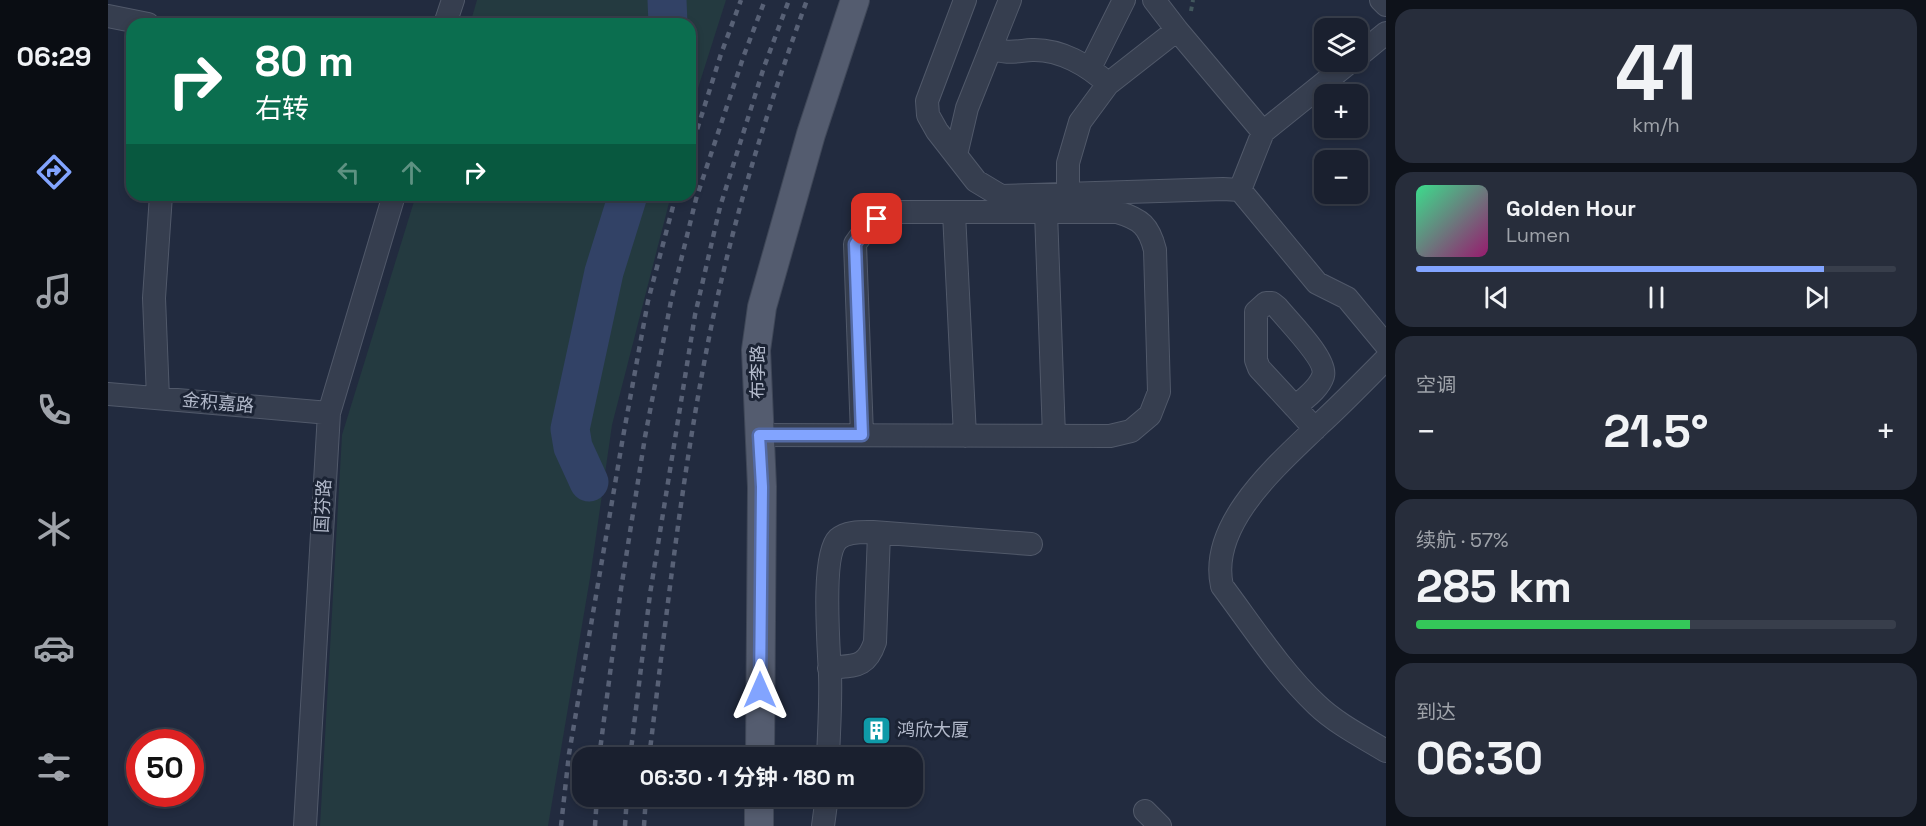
<!DOCTYPE html>
<html lang="zh">
<head>
<meta charset="utf-8">
<style>
	body { margin:0; font-family:"Space Grotesk","Noto Sans SC",sans-serif; background:#272d3b; color:#f1f3f6; height:100vh; display:flex; flex-direction:column; font-size:22px; white-space:nowrap }
	* { box-sizing:border-box; margin:0 }
	p { font-size:20px; color:#9fa3aa }
	.icon { flex:none; width:33px; height:33px; fill:none; stroke:currentColor; stroke-width:2; stroke-linecap:round; stroke-linejoin:round }
	.map { position:relative; flex:1; overflow:hidden }
	.sheet { display:flex; flex-direction:column; gap:9px; padding:9px; background:#0e121a; width:540px }
	.sheet>* { flex:none }
	.top-card { position:absolute; left:18px; top:18px; width:570px; height:183px; border-radius:18px; box-shadow:0 3px 9px #0003,0 0 0 2px #383e4b; background:#0b6e4f; color:#fff; overflow:hidden }
	.controls { position:absolute; left:1206px; top:18px; display:grid; gap:12px }
	.controls a { display:grid; place-items:center; width:54px; height:54px; border-radius:12px; background:#1a202f; box-shadow:0 3px 9px #0003,0 0 0 2px #383e4b; font-size:30px }
	.speed { position:absolute; left:18px; top:729px; display:flex; gap:12px; font-size:30px; font-weight:700; text-align:center }
	.speed>* { display:grid; place-content:center; width:78px; height:78px; border-radius:50%; background:#1a202f; box-shadow:0 3px 9px #0003,0 0 0 2px #383e4b; line-height:1 }
	.speed .limit { border:9px solid #d22; background:#fff; color:#111 }
	.pin { position:absolute; display:grid; place-items:center; width:51px; height:51px; color:#fff; margin:-26px; border-radius:12px; box-shadow:0 3px 9px #0006 }
	.me { position:absolute; width:66px; margin:-33px; rotate:0deg; stroke-linejoin:round; filter:drop-shadow(0 0 4px #0008) }
	.turn { display:flex; align-items:center; gap:21px; height:126px; padding:0 30px; font-size:27px }
	.turn .icon { width:78px; height:78px; stroke-width:2.5 }
	.turn b { display:block; font-size:42px; line-height:51px }
	.lanes { display:flex; align-items:center; height:57px; padding:0 30px; background:#0003; justify-content:center; gap:30px; direction:ltr }
	.lanes .off { opacity:.35 }
	.big { font-size:45px; font-weight:700; line-height:1.1 }
	.sheet .tile { flex:1; display:flex; flex-direction:column; justify-content:center; gap:9px; min-width:0; padding:0 21px; border-radius:18px; background:#272d3b }
	.sheet .dial { align-items:center; gap:0 }
	.dial b { font-size:78px; line-height:1 }
	.song { display:flex; align-items:center; gap:18px }
	.cover { width:72px; height:72px; border-radius:9px; background:linear-gradient(135deg,hsl(150 70% 55%),hsl(320 70% 35%)) }
	.played { height:6px; border-radius:3px; background:linear-gradient(90deg,#82a4ff 85%,#383e4b 85%) }
	.keys { display:flex; justify-content:space-around; direction:ltr }
	.heat { display:flex; justify-content:space-between; align-items:center; font-size:33px; direction:ltr }
	.charge { height:9px; border-radius:4px; background:linear-gradient(90deg,#34c759 57%,#383e4b 0) }
	.trip { position:absolute; left:464px; top:747px; width:351px; height:60px; border-radius:18px; background:#1a202f; box-shadow:0 3px 9px #0003,0 0 0 2px #383e4b; font-weight:700; line-height:60px; text-align:center }
	main { display:flex; flex:1; min-height:0 }
	.menu { display:flex; flex-direction:column; width:108px; justify-content:space-around; align-items:center; background:#0a0d13; color:#9fa3aa }
	.menu .icon { width:42px; height:42px }
	.menu .on { color:#82a4ff }
	.menu b { font-size:27px; color:#f1f3f6 }
	.map>svg:first-child { display:block }
	.green { fill:#243a40 }
	.lines { fill:none; stroke-linecap:round; stroke-linejoin:round }
	.river { stroke:#324266; stroke-width:39 }
	.minor-casing { stroke:#51596a; stroke-width:24 }
	.major-casing { stroke:#3f4758; stroke-width:30 }
	.path { stroke:#42575d; stroke-width:4; stroke-dasharray:4.5 4.5; stroke-linecap:butt }
	.minor { stroke:#363e4f; stroke-width:22 }
	.major { stroke:#545c6f; stroke-width:28 }
	.rail { stroke:#586176; stroke-width:4.5; stroke-dasharray:6 6; stroke-linecap:butt }
	.route-casing { stroke:#546ba6; stroke-width:15 }
	.route { stroke:#82a4ff; stroke-width:10 }
	.labels { text-anchor:middle; stroke-width:6; stroke-linejoin:round; paint-order:stroke }
	.street-label { font-size:18px; fill:#b2b9ca; stroke:#1b2334 }
	.poi-label { font-size:18px; fill:#b2b9ca; stroke:#1b2334; text-anchor:start }
</style>
</head>
<body>
<main>
<nav class="menu">
<b>06:29</b>
<svg class="icon on" aria-label="directions" viewBox="0 0 24 24"><path d="M12 3l9 9-9 9-9-9zM9 14v-3h6M13 9l2 2-2 2"/></svg>
<svg class="icon" aria-label="music" viewBox="0 0 24 24"><path d="M9 18V5l10-2v13"/><circle cx="6" cy="18" r="3"/><circle cx="16" cy="16" r="3"/></svg>
<svg class="icon" aria-label="phone" viewBox="0 0 24 24"><path d="M5 4h4l2 5-3 2q2 4 5 5l2-3 5 2v4C11 20 4 13 5 4z"/></svg>
<svg class="icon" aria-label="climate" viewBox="0 0 24 24"><path d="M12 3v18M4 7l16 10M4 17L20 7"/></svg>
<svg class="icon" aria-label="car" viewBox="0 0 24 24"><path d="M5 17H2v-5l4-1 3-4h7l3 4 3 1v5h-3M9 17h6M6 11h13"/><circle cx="7" cy="17" r="2"/><circle cx="17" cy="17" r="2"/></svg>
<svg class="icon" aria-label="filters" viewBox="0 0 24 24"><path d="M4 7h16M4 17h16"/><circle cx="9" cy="7" r="2"/><circle cx="15" cy="17" r="2"/></svg>
</nav>
<div class="map">
<svg width="1278" height="826" viewBox="0 0 1278 826">
	<rect width="100%" height="100%" fill="#222b3f"/>
	<!-- green -->
	<path class="green" d="M369,0h249l-27,85 -9,35v-96h-220z
		M308,195h255l-59,230 -22,153 -42,248h-228l22,-391z"/>
	<g class="lines">
		<!-- river -->
		<path class="river" d="M559,0l1,24
			M481,482l-16,-35 -3,-18 34,-157 24,-77"/>
		<defs>
			<path id="minor" d="M857,0l-38,101 1,14 9,16 39,50 25,15 222,-7 17,1 77,93 30,15 39,47
				M1046,0l23,30 86,102 -23,58
				M1273,0l5,5
				M0,16l40,8
				M337,24l8,-24
				M883,47c15,8 26,4 41,3 28,-1 56,15 76,34
				M1250,56l28,-23
				M982,68l34,-68
				M1155,132l87,-70
				M848,155l11,-47 43,-108
				M960,194v-31l12,-41 28,-38 69,-54
				M938,212l8,224
				M846,213l11,223
				M1278,359c-22,22 -43,44 -66,65 -40,39 -112,99 -98,162 30,40 59,85 95,119 20,19 46,32 69,46
				M0,394l221,19
				M50,398l-4,-100 7,-103
				M1187,407l-36,-39 -3,-8v-48l10,-9h6l5,4c11,14 51,53 46,69 -4,13 -19,23 -28,31l20,22
				M651,435l351,1 21,-5 19,-16 9,-23 -4,-142c-6,-24 -14,-31 -38,-38h-226c-17,8 -26,17 -36,32l7,191
				M721,668c25,-3 37,1 46,-26l4,-109
				M720,758c1,-28 3,-56 2,-83 -1,-25 -9,-120 8,-136 9,-8 24,-7 35,-7l158,12
				M1037,811l15,15
				M197,826l24,-413 65,-218
				M715,826l4,-30"/>
			<path id="major" d="M652,758l2,-271 -6,-137 6,-43 49,-173 44,-134
				M651,826v-30"/>
		</defs>
		<!-- minor casing -->
		<use href="#minor" class="minor-casing"/>
		<!-- major casing -->
		<use href="#major" class="major-casing"/>
		<!-- path -->
		<path class="path" d="M1083,11l2,-11"/>
		<!-- minor -->
		<use href="#minor" class="minor"/>
		<!-- major -->
		<use href="#major" class="major"/>
		<!-- rail -->
		<path class="rail" d="M582,152l31,-98 20,-54
			M491,758l22,-169 24,-152 26,-136 25,-102 48,-144 21,-55
			M522,758l20,-164 45,-279 25,-108 44,-140 25,-67
			M541,758c18,-147 34,-296 64,-440 23,-109 56,-214 94,-318
			M453,826l8,-72 54,-317 25,-136 28,-106
			M487,826l2,-30
			M517,826l2,-30
			M536,826l2,-30"/>
	</g>
	<g class="lines">
		<defs>
			<path id="route" d="M652,690l2,-203 -3,-52h103l-7,-191 10,-15 12,-10"/>
		</defs>
		<!-- route casing -->
		<use href="#route" class="route-casing"/>
		<!-- route -->
		<use href="#route" class="route"/>
	</g>
	<!-- icons -->
	<defs>
		<symbol id="building-square" viewBox="-11 -11 22 22"><rect x="-9" y="-9" width="18" height="18" rx="4" fill="#0f9aa8" stroke="#1b2334"/><path d="M-4-6H4V6H1V3H-1V6H-4ZM-2.5-4.3h1.7v1.8h-1.7ZM.8-4.3h1.7v1.8H.8ZM-2.5-1h1.7V.8h-1.7ZM.8-1h1.7V.8H.8Z" fill="#fff"/></symbol>
	</defs>
	<g fill-rule="evenodd">
		<use href="#building-square" x="752" y="714" width="33" height="33"/>
	</g>
	<g class="labels">
		<!-- street labels -->
		<g class="street-label">
			<text transform="translate(650 372) rotate(-90)" y="6">布李路</text>
			<text transform="translate(110 403) rotate(5)" y="6">金积嘉路</text>
			<text transform="translate(215 506) rotate(-87)" y="6">国芬路</text>
		</g>
		<!-- poi labels -->
		<g class="poi-label">
			<text x="789" y="736">鸿欣大厦</text>
		</g>
	</g>
</svg>
<div class="controls">
<a><svg class="icon" aria-label="layers" viewBox="0 0 24 24"><path d="M12 4l9 5-9 5-9-5zM3 14l9 5 9-5"/></svg></a>
<a>+</a>
<a>−</a>
</div>
<div class="speed"><div class="limit">50</div></div>
<div class="pin" style="left:769px;top:219px;background:#d93025"><svg class="icon" aria-label="arrive" viewBox="0 0 24 24"><path d="M6 21V4h12l-3 4 3 4H6"/></svg></div>
<svg class="me" style="left:652px;top:690px" viewBox="-20 -20 40 40"><path d="M0-17L14 15 0 8-14 15z" fill="#82a4ff" stroke="#fff" stroke-width="4"/></svg>
<div class="trip">06:30 · 1 分钟 · 180 m</div>
<div class="top-card">
<div class="turn"><svg class="icon" aria-label="right" viewBox="0 0 24 24"><path d="M7 20v-9h11M14 6l5 5-5 5"/></svg><div><b>80 m</b>右转</div></div>
<div class="lanes"><svg class="icon off" aria-label="left" viewBox="0 0 24 24"><path d="M17 20v-9H6M10 6l-5 5 5 5"/></svg><svg class="icon off" aria-label="ahead" viewBox="0 0 24 24"><path d="M12 20V5M6 11l6-6 6 6"/></svg><svg class="icon" aria-label="right" viewBox="0 0 24 24"><path d="M7 20v-9h11M14 6l5 5-5 5"/></svg></div>
</div>
</div>
<section class="sheet">
<div class="tile dial"><b>41</b><p>km/h</p></div>
<div class="tile">
<div class="song"><i class="cover"></i><div><b>Golden Hour</b><p>Lumen</p></div></div>
<div class="played"></div>
<div class="keys"><svg class="icon" aria-label="previous" viewBox="0 0 24 24"><path d="M18 5L8 12l10 7zM5 5v14"/></svg><svg class="icon" aria-label="pause" viewBox="0 0 24 24"><path d="M8 5v14M16 5v14"/></svg><svg class="icon" aria-label="next" viewBox="0 0 24 24"><path d="M6 5l10 7-10 7zM19 5v14"/></svg></div>
</div>
<div class="tile"><p>空调</p>
<div class="heat"><a>−</a><b class="big">21.5°</b><a>+</a></div>
</div>
<div class="tile"><p>续航 · 57%</p><b class="big">285 km</b><div class="charge"></div></div>
<div class="tile"><p>到达</p><b class="big">06:30</b></div>
</section>
</main>
</body>
</html>
